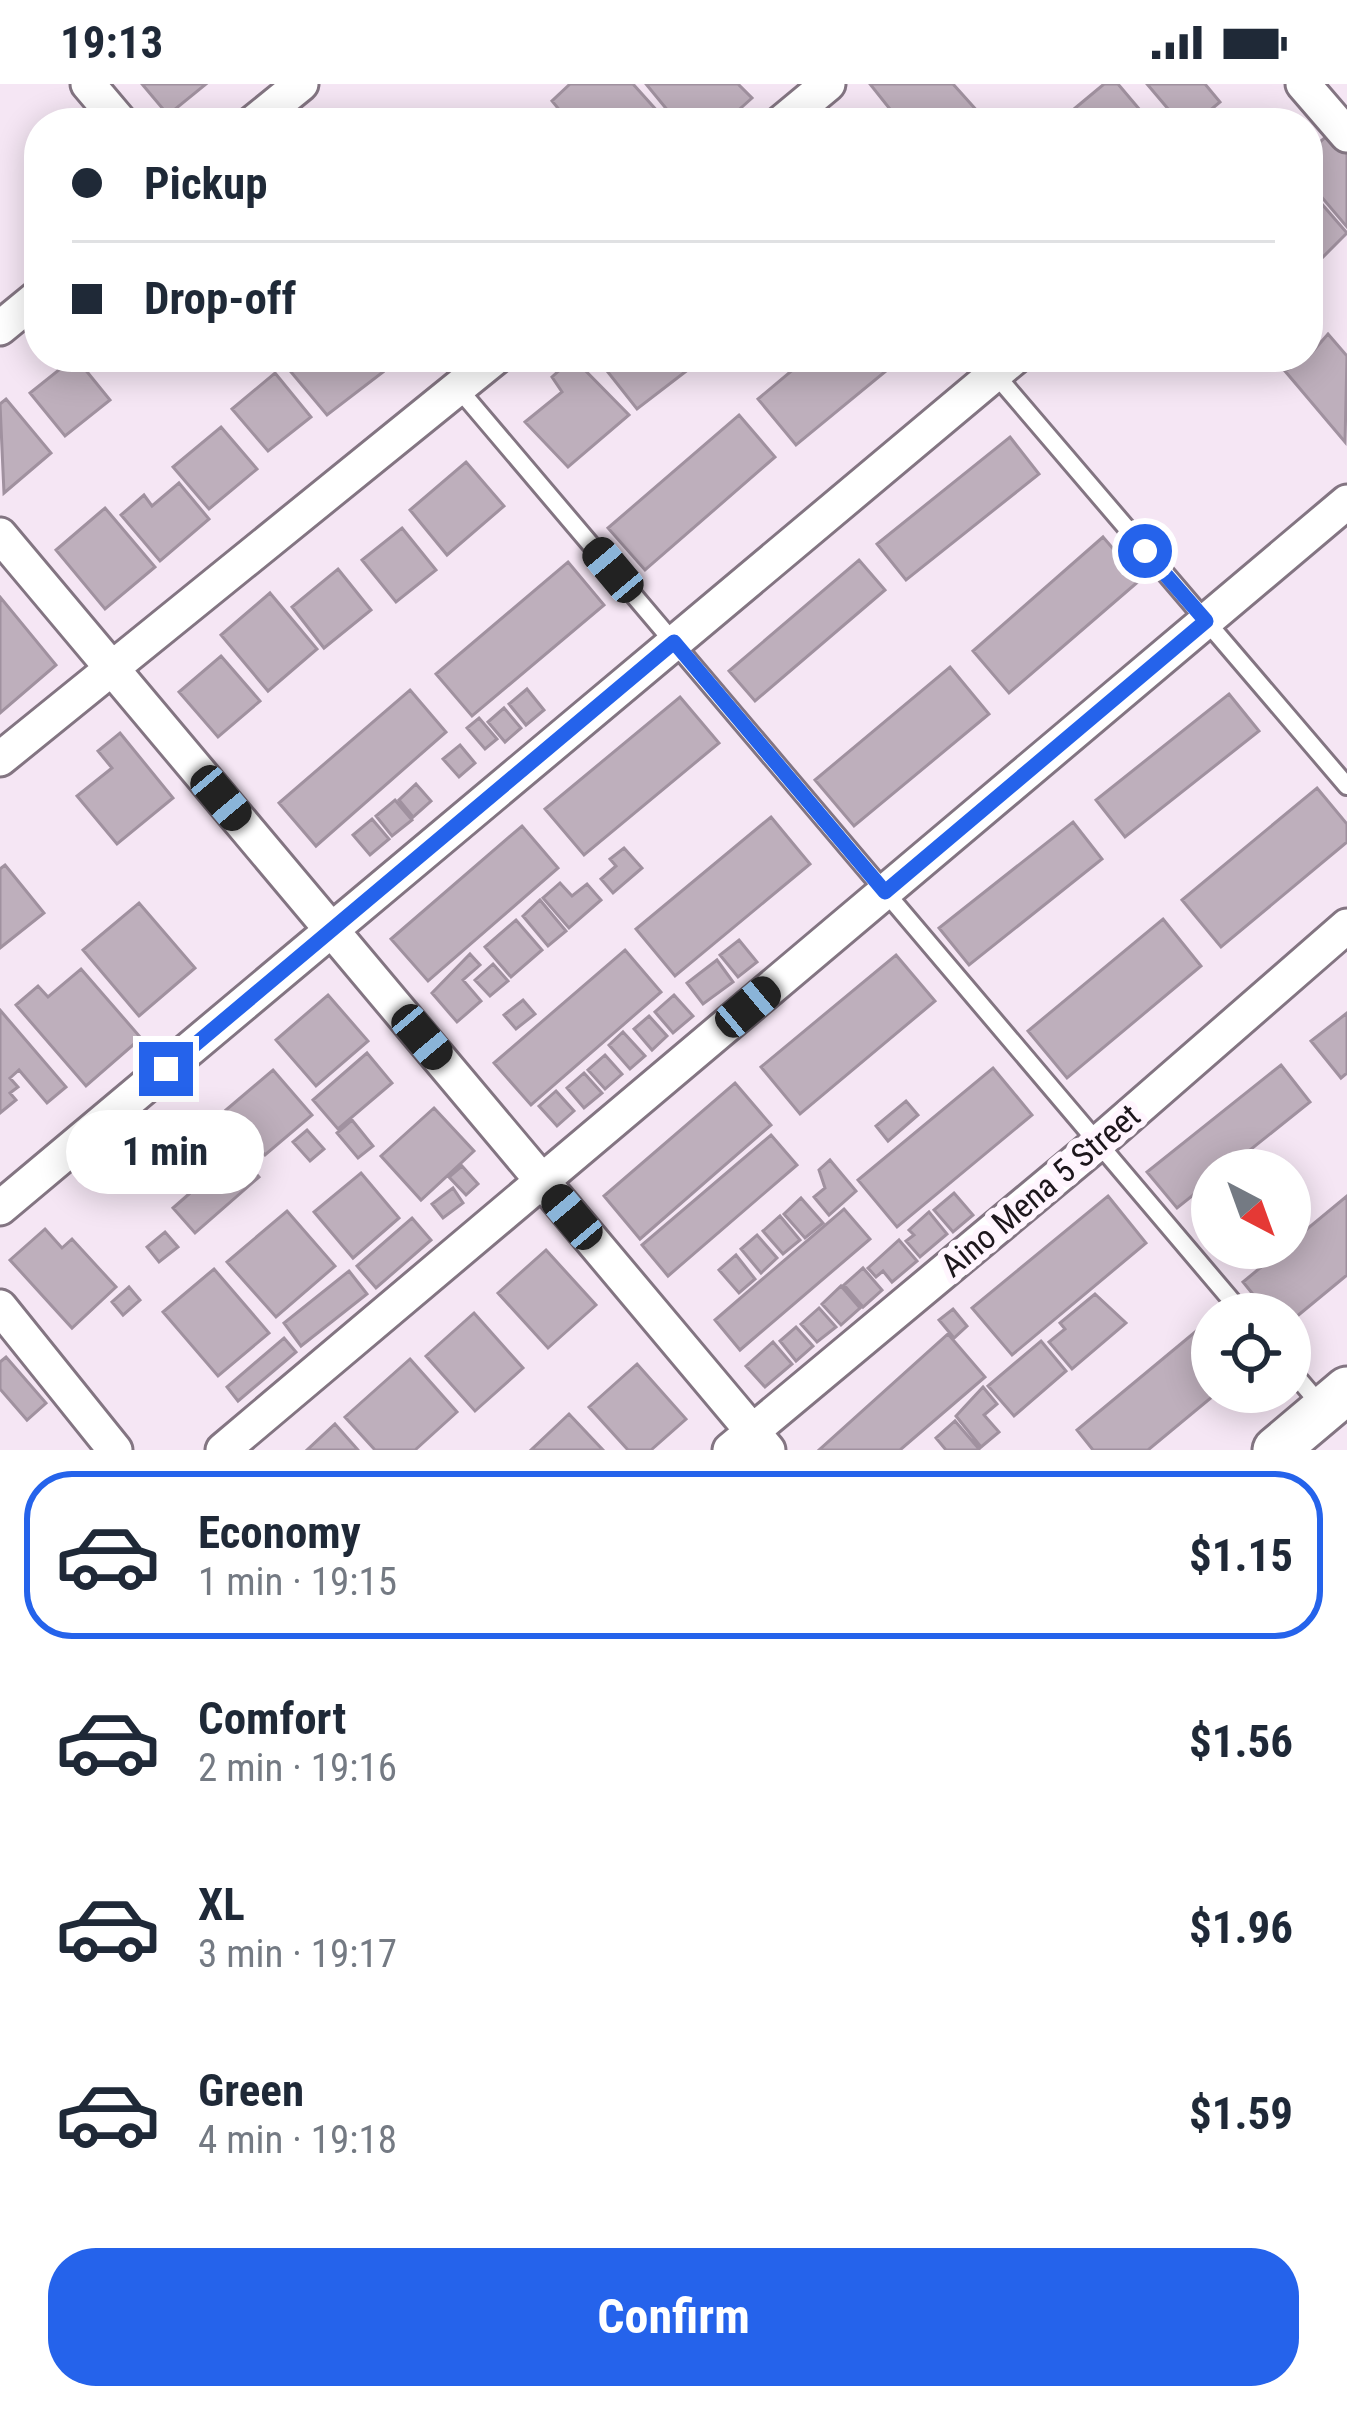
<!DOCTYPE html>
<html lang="en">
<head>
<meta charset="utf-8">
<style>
	body { margin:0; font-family:"Roboto Condensed",sans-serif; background:#f6f6f7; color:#1f2937; height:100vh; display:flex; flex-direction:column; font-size:45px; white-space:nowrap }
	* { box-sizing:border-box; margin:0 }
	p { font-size:39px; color:#747a83 }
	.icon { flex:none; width:66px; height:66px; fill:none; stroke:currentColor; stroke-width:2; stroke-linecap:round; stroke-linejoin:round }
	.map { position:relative; height:1366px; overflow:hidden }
	.drawer { display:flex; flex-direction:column; background:#fff; flex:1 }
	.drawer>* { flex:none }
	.top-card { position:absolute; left:24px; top:24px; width:1299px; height:264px; border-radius:48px; box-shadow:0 6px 30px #0003; display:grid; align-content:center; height:264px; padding:0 48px; background:#fff }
	.needle { width:78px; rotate:139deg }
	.tools { position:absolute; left:1191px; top:1065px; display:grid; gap:24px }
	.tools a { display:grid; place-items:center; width:120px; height:120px; border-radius:50%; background:#fff; box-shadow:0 6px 30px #0003; font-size:60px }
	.end { position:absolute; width:54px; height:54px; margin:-27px; border:15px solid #2563eb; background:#fff; box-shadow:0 0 0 6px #fff }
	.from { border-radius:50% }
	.bubble { position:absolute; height:84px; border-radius:42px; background:#fff; box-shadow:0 6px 30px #0003; font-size:39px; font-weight:700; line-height:84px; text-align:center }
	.car { position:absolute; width:36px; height:72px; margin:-36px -18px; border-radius:15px; box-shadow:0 0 9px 3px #0007; background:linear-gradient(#222 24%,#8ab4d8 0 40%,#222 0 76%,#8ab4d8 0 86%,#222 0) }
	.top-card b { display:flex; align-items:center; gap:42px; height:114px; font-size:45px }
	.top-card b+b { border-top:3px solid #e0e1e3 }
	.top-card i { width:30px; height:30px; background:#1f2937 }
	ul { padding:21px 0 0; list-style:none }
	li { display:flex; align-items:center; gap:36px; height:168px; margin:0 24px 18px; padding:0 24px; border:6px solid transparent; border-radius:48px }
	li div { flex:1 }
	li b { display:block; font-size:45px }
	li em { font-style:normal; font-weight:700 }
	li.selected { border-color:#2563eb }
	li>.icon { width:108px; height:108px; stroke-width:1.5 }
	.button { display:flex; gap:24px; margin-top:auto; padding:24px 48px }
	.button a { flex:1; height:138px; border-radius:48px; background:#2563eb; color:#fff; font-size:48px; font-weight:700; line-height:138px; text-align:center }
	.status { display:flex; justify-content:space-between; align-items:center; height:84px; padding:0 60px; background:#fff; direction:ltr }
	.status svg { height:33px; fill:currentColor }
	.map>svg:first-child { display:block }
</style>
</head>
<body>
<div class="status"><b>19:13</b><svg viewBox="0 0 49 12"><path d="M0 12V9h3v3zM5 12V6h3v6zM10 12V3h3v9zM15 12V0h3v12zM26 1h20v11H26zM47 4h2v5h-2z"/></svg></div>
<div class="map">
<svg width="1347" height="1366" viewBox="0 0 1347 1366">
	<rect width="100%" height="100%" fill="#f5e6f4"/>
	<!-- building -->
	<path fill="#beafbc" stroke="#a0919f" stroke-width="3" d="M 142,0 L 206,0 L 168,31 Z
		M 570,0 L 633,0 L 668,39 L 570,39 L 552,17 Z
		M 646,0 L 738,0 L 752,14 L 724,39 L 678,39 Z
		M 870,0 L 953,0 L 988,39 L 901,39 Z
		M 1104,0 L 1118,0 L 1151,39 L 1076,39 L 1068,30 Z
		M 1147,0 L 1205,0 L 1220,18 L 1195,39 L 1180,39 Z
		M 1335,45 L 1347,58 L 1347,143 L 1308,97 L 1308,68 Z
		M 1308,104 L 1347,149 L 1308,188 Z
		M 1328,250 L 1347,272 L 1345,358 L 1285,287 L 1308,273 Z
		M 75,273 L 110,316 L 65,352 L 30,309 Z
		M 285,273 L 371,273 L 383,288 L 327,331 L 281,276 Z
		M 596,273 L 693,273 L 698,278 L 637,325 Z
		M 808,273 L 903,273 L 796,361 L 758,315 Z
		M 573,274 L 629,331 L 568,383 L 525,338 L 562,308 L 552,293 Z
		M 275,289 L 311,333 L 268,367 L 232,325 Z
		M 6,315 L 51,369 L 4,409 L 0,320 Z
		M 739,331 L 775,373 L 645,486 L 608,444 Z
		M 221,343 L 257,385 L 209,425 L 173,383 Z
		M 1010,353 L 1039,390 L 906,496 L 877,460 Z
		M 466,378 L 504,422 L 447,471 L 410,426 Z
		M 179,399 L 209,435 L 160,477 L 121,431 L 144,411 L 152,422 Z
		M 105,424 L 155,483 L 105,525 L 56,466 Z
		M 402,444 L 436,486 L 396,518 L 362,476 Z
		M 1103,453 L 1140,496 L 1009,609 L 973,567 Z
		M 859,476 L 885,506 L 755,617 L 729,587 Z
		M 568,478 L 604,521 L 472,632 L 436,590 Z
		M 338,485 L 371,526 L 324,564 L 292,523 Z
		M 270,509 L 317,565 L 268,607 L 221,551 Z
		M 0,513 L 56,581 L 0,629 Z
		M 221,572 L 260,617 L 218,653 L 179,608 Z
		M 950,583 L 989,630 L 854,742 L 815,696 Z
		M 527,605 L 544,626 L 526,641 L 509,620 Z
		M 410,606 L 446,648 L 316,762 L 279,719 Z
		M 1229,610 L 1259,647 L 1125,753 L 1096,716 Z
		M 680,613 L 719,659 L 584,771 L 545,725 Z
		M 504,624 L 521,644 L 505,658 L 488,638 Z
		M 479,634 L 497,655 L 485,665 L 467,644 Z
		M 120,649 L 173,714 L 117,760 L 77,712 L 112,684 L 98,667 Z
		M 460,661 L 475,679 L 459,693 L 443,675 Z
		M 416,700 L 431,717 L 413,733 L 399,716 Z
		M 1317,704 L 1347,740 L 1347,758 L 1221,863 L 1182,816 Z
		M 395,716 L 412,736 L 392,752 L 376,732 Z
		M 771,733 L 810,780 L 675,892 L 636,845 Z
		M 372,735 L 389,755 L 370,771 L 353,751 Z
		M 1073,738 L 1102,775 L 969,881 L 939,844 Z
		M 522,742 L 558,784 L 428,897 L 391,855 Z
		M 624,764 L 642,784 L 613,809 L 601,795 L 616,782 L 610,775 Z
		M 5,781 L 44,829 L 0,864 L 0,785 Z
		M 560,799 L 572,812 L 587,800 L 601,816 L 569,844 L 543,814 Z
		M 540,816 L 566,847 L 548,862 L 523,832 Z
		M 139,819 L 195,884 L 139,932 L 83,866 Z
		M 1163,835 L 1201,882 L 1067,994 L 1028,947 Z
		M 516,836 L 542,866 L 511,893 L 485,863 Z
		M 739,856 L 757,878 L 738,893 L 720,871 Z
		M 625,866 L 661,908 L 531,1021 L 494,979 Z
		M 470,870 L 480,881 L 463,896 L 481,917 L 457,938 L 432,909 Z
		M 896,871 L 935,917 L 800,1030 L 761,983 Z
		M 717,876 L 733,898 L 703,920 L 687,899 Z
		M 493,880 L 508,897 L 490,912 L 475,896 Z
		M 81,885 L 141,954 L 86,1002 L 16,921 L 38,902 L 48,913 Z
		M 328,911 L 368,957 L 316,1002 L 276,956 Z
		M 674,911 L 693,932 L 673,949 L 655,928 Z
		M 523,916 L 535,930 L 516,945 L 504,931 Z
		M 0,926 L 66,1003 L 47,1019 L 19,986 L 10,994 L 18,1003 L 10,1009 L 16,1016 L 0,1029 Z
		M 1347,929 L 1347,989 L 1341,994 L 1311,957 Z
		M 649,932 L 667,952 L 652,966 L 634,945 Z
		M 623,948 L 645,972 L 630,985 L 609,961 Z
		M 367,969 L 392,999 L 338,1045 L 313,1016 Z
		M 605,971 L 622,990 L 605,1005 L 588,986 Z
		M 1281,981 L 1310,1018 L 1225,1086 L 1212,1086 L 1212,1096 L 1177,1124 L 1147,1088 Z
		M 993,984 L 1032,1031 L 897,1143 L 858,1096 Z
		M 273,986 L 312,1031 L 265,1071 L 226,1026 Z
		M 584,989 L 602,1009 L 584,1024 L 567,1004 Z
		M 735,999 L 771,1041 L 640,1155 L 604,1112 Z
		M 556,1007 L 574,1027 L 557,1042 L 539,1022 Z
		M 906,1017 L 918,1031 L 888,1057 L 876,1042 Z
		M 434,1024 L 474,1067 L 421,1116 L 381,1072 Z
		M 352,1036 L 373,1062 L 358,1074 L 337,1049 Z
		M 215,1043 L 259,1093 L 195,1149 L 173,1124 L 189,1110 L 177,1096 L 198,1077 L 188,1067 Z
		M 307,1046 L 324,1065 L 310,1077 L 293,1058 Z
		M 771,1051 L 797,1081 L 668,1192 L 642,1161 Z
		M 830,1076 L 856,1107 L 829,1131 L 814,1113 L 825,1104 L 819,1086 Z
		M 462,1082 L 478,1100 L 466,1111 L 449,1093 Z
		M 361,1089 L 399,1134 L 353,1174 L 314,1128 Z
		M 453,1104 L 463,1119 L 443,1134 L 432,1120 Z
		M 954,1109 L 973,1131 L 953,1148 L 934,1126 Z
		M 1108,1112 L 1146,1159 L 1012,1271 L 972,1224 Z
		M 1347,1112 L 1347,1191 L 1290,1238 L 1290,1230 L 1269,1230 L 1243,1198 Z
		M 801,1114 L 823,1139 L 805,1154 L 784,1130 Z
		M 844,1125 L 870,1155 L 740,1266 L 715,1236 Z
		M 287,1127 L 335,1182 L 276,1233 L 227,1178 Z
		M 929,1128 L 947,1150 L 920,1173 L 906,1157 L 914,1151 L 909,1146 Z
		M 780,1132 L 800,1156 L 783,1170 L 763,1147 Z
		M 412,1134 L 431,1156 L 376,1204 L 357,1182 Z
		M 45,1145 L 62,1164 L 72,1155 L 116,1203 L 72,1244 L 10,1176 Z
		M 165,1148 L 178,1163 L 159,1178 L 147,1163 Z
		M 757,1151 L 777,1174 L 761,1189 L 741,1165 Z
		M 899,1156 L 917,1177 L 892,1198 L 883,1187 L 876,1193 L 868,1184 Z
		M 546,1166 L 596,1221 L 548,1264 L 498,1209 Z
		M 736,1171 L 755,1195 L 739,1209 L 719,1186 Z
		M 863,1184 L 882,1206 L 863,1223 L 844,1201 Z
		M 214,1185 L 269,1249 L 218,1292 L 163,1228 Z
		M 349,1187 L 367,1210 L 301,1262 L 284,1239 Z
		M 841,1202 L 860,1224 L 841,1241 L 822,1220 Z
		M 129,1203 L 140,1216 L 123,1231 L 112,1218 Z
		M 1095,1210 L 1126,1239 L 1072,1285 L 1049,1258 L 1065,1245 L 1060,1239 Z
		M 819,1224 L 836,1243 L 817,1258 L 801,1240 Z
		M 953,1225 L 967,1242 L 954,1254 L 939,1236 Z
		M 474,1229 L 523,1284 L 475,1327 L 426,1272 Z
		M 1212,1234 L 1212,1308 L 1218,1308 L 1148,1366 L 1093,1366 L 1077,1346 Z
		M 796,1243 L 813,1262 L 796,1277 L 780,1257 Z
		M 948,1250 L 985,1293 L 900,1366 L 819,1366 Z
		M 284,1254 L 296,1268 L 238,1317 L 227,1303 Z
		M 1041,1257 L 1066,1287 L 1014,1332 L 988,1302 Z
		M 773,1258 L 792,1280 L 765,1303 L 746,1282 Z
		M 6,1273 L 46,1319 L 27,1336 L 0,1305 L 0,1278 Z
		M 410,1275 L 457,1328 L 415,1366 L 375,1366 L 345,1333 Z
		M 637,1280 L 686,1335 L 651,1366 L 628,1366 L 589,1323 Z
		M 983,1303 L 997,1320 L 984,1331 L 999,1348 L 981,1363 L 956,1332 Z
		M 569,1330 L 603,1366 L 531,1366 Z
		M 955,1337 L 979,1365 L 978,1366 L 946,1366 L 936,1354 Z
		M 335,1340 L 358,1366 L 307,1366 Z"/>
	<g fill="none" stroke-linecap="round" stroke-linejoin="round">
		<defs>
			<path id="lane" d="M 995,290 L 1347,702
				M 458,304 L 1243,1230
				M 1290,1285 L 1324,1325"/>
			<path id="street" d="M 88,0 L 121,39
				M 1303,0 L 1347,51
				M 253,39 L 301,0
				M 781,39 L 828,0
				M 0,244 L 39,212
				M 0,451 L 768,1366
				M 0,675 L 496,273
				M 0,1124 L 1015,273
				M 0,1223 L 115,1366
				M 223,1366 L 1347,418
				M 730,1366 L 1098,1059 L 1347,842"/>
			<path id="secondary" d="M 1276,1366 L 1347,1306"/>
		</defs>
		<!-- lane casing -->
		<use href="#lane" stroke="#837582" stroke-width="22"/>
		<!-- street casing -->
		<use href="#street" stroke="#837582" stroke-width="39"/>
		<!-- secondary casing -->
		<use href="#secondary" stroke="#837582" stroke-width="51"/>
		<!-- lane -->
		<use href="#lane" stroke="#fff" stroke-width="16"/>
		<!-- street -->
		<use href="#street" stroke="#fff" stroke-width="33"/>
		<!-- secondary -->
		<use href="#secondary" stroke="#fff" stroke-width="45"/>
	</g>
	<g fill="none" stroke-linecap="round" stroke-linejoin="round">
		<!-- route -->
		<path stroke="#2563eb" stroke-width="15" d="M 166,985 L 674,558 L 885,808 L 1206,537 L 1145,467"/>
	</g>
	<g text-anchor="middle" stroke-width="12" stroke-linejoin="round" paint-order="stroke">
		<!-- street labels -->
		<g font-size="33" fill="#1d171c" stroke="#fff5fe">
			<text transform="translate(1040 1106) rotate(-40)" y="12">Aino Mena 5 Street</text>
		</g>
	</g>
</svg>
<div class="tools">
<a><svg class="needle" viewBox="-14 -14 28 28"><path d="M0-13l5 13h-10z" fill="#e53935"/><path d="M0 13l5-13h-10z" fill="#747a83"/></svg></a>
<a><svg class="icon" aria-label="locate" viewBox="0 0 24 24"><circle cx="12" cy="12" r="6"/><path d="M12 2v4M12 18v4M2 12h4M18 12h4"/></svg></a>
</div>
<i class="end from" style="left:1145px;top:467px"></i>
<i class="end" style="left:166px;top:985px"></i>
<div class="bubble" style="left:66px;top:1026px;width:198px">1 min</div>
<i class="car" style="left:613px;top:486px;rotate:320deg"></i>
<i class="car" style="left:221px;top:714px;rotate:140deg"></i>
<i class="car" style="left:748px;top:923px;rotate:50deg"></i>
<i class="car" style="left:422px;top:953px;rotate:140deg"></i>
<i class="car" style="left:572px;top:1133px;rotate:320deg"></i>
<div class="top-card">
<b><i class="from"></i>Pickup</b>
<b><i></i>Drop-off</b>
</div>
</div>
<section class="drawer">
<ul>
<li class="selected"><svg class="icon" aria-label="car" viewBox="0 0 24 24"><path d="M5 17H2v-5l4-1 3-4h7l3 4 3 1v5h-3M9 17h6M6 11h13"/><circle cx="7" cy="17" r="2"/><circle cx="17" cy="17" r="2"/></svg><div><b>Economy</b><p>1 min · 19:15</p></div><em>$1.15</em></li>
<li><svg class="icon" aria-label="car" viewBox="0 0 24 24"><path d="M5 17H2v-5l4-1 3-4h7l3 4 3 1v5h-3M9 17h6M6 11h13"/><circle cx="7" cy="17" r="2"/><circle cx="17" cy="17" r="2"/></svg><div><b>Comfort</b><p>2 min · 19:16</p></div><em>$1.56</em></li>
<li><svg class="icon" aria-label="car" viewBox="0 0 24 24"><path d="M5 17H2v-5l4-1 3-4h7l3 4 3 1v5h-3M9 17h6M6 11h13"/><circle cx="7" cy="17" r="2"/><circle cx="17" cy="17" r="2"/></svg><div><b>XL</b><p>3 min · 19:17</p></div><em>$1.96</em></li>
<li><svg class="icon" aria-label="car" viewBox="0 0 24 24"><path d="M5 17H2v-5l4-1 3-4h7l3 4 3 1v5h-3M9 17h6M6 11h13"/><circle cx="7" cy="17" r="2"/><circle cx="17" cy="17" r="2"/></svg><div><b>Green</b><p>4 min · 19:18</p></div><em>$1.59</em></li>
</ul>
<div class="button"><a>Confirm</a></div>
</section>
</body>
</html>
